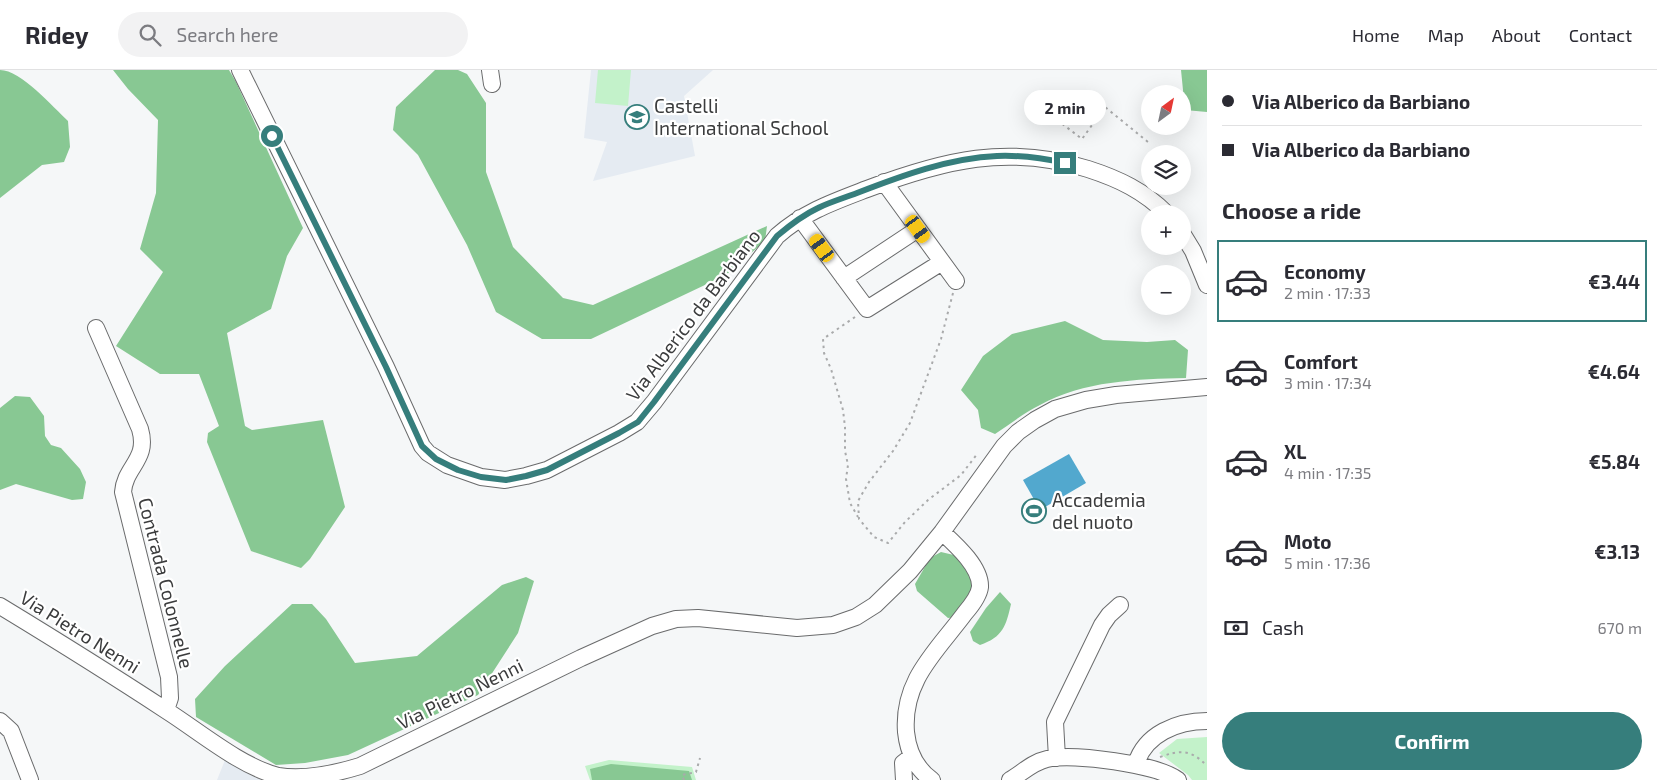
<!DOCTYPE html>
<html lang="en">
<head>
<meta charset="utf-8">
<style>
	body { margin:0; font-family:"Exo 2",sans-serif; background:#f2f2f3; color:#2b2b33; height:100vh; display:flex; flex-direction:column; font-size:19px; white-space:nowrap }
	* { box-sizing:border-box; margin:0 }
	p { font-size:16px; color:#7c7c81 }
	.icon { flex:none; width:28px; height:28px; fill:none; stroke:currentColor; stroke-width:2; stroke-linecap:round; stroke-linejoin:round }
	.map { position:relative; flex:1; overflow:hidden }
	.details { display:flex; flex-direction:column; background:#fff; width:450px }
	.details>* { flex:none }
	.hud { display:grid; align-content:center; height:110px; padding:0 15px; background:#fff }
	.needle { width:32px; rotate:33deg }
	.tools { position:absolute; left:1141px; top:15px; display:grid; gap:10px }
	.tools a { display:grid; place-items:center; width:50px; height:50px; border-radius:50%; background:#fff; box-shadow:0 5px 20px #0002; font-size:25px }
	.end { position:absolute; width:22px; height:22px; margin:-11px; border:6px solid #367e7c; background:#fff; box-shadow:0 0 0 2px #fff }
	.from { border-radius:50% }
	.bubble { position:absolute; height:35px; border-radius:18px; background:#fff; box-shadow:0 5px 20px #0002; font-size:16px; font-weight:700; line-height:35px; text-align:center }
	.car { position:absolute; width:15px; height:30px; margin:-15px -8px; border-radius:6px; box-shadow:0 0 4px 1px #0007; background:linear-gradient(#f5c518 24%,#345 0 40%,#f5c518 0 76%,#345 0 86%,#f5c518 0) }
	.hud b { display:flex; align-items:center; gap:18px; height:48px; font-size:19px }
	.hud b+b { border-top:1px solid #e1e1e2 }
	.hud i { width:12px; height:12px; background:#2b2b33 }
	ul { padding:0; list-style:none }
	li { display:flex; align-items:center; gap:15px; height:82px; margin:0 10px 8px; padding:0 5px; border:2px solid transparent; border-radius:0px }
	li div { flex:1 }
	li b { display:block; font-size:19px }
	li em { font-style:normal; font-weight:700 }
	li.active { border-color:#367e7c }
	li>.icon { width:45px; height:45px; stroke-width:1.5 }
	h2 { padding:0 15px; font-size:22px; line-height:60px }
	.pay { display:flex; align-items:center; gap:12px; height:55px; padding:0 15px; font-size:19px }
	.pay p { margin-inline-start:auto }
	.button { display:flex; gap:10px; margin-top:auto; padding:10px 15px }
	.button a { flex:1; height:58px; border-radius:30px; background:#367e7c; color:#fff; font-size:20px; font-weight:700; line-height:58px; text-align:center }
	header { display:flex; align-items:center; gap:30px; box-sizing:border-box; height:70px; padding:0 25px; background:#fff; border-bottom:1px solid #e1e1e2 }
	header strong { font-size:24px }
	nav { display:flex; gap:28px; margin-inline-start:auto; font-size:18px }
	.search { width:350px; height:45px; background:#f2f2f3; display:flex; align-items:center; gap:12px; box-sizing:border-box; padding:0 18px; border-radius:28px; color:#7c7c81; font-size:19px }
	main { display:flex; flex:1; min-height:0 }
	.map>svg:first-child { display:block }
</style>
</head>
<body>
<header>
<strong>Ridey</strong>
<div class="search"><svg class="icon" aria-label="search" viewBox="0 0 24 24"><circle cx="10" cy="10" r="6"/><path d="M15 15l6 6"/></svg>Search here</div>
<nav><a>Home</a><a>Map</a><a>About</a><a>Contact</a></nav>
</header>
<main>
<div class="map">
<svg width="1207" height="710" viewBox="0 0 1207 710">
	<rect width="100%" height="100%" fill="#f5f7f8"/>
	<!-- built -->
	<path fill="#e5ebf2" d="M 591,0 L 713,0 L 684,26 L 695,86 L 593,111 L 607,72 L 584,68 Z
		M 225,690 L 254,707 L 262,710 L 217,710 Z"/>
	<!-- green -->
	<path fill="#c3f2ca" d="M 598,0 L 631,0 L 628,36 L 595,33 Z
		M 1207,667 L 1207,710 L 1192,710 L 1188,705 L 1159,683 L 1177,669 Z
		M 609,690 L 692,697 L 696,710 L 590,710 L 585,696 Z"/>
	<!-- forest -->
	<path fill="#88c893" d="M 0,0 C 21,0 53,37 68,51 L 70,77 L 64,92 L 42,95 L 0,128 Z
		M 113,0 L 229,0 L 236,12 L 303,158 L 287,186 L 271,239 L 227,263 L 245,356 L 252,360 L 323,350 L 345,437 L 310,489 L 301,498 L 251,481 L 207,372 L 208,363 L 219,356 L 199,304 L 160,304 L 116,276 L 163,202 L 140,179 L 156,123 L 158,50 L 128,19 Z
		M 435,0 L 458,0 L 467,4 L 486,33 L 486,102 L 513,177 L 563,228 L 593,235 L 767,156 L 765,171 L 726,205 L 591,269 L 542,269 L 496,242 L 467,175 L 418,85 L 393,60 L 396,37 Z
		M 1181,0 L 1207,0 L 1207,42 L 1185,40 Z
		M 1065,251 L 1103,270 L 1147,272 L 1175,270 L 1188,280 L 1186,308 C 1137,309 1083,311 1040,335 C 1024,343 1010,354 995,364 L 981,358 L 978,340 L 961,320 L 983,286 L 1012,264 Z
		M 15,326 L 30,327 L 44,346 L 45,366 L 51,375 L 61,378 L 80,399 L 86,412 L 83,429 L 72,430 L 16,414 L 0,420 L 0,338 Z
		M 941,482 L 958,486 L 974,511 L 974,520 L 957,547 L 948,548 L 917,521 L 915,514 L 930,488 Z
		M 526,507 L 534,511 L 518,563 L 478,625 L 348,685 L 305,693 L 276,695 L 196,647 L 195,629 L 225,596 L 292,534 L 312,534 L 326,549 L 355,593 L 417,586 L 502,515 Z
		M 1000,522 L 1011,534 C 1006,556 1003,567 980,575 L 973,571 L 970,562 L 986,538 Z
		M 611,694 L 689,701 L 692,710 L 592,710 L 590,699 Z"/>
	<!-- water -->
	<path fill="#52a8ce" d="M 1069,384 L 1086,413 L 1040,440 L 1023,410 Z"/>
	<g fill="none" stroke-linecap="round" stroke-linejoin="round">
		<defs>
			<path id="minor" d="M 240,0 L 386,297 L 422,376 L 428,383 L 447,395 L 481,407 L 505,410 L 526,406 L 547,400 L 619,363 L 637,352 L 654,332 L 777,166 C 804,142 833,132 867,119 C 944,90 1008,74 1088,99 C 1119,109 1144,121 1167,144
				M 490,0 L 492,14
				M 884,112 L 956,211
				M 800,148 L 867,239 L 942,192
				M 1182,163 L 1193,181 L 1207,215
				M 844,208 L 918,159
				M 96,258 L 140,359 C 149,390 125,396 123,422 L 169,607 L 170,628 L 166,640
				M 0,536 C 56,570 112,605 167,641 C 200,662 240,696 278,706 C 304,710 334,704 360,696 L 581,588 L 652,556 L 676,549 L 698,548 L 797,558 L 833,555 L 856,547 L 875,535 L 910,501 L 942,462 L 1004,376 L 1018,362 L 1035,350 L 1055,339 L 1086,330 L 1116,325 L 1207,317
				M 0,651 L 11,661 L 30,710
				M 1057,688 L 1055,652 L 1102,555 L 1109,545 L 1120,535
				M 1136,694 C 1145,664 1177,651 1207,651
				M 904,710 L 903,693 L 912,686
				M 932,710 C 915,698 908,681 906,662 C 902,610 937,581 965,543 C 971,536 979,526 980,517 C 981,497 955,474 942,462
				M 1010,710 C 1022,703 1033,692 1047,689 C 1073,683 1157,694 1178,710"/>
		</defs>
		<!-- minor casing -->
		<use href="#minor" stroke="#6a6b6c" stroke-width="18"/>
		<!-- path -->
		<path stroke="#a9aaab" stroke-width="2" stroke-dasharray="2.5 4" stroke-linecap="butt" d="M 1052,46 L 1082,69 L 1105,37 L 1148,72
			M 953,223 L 941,269 L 910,353 L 893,381 L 869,412 L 858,431 L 859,449 L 874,467 L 888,473 L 905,452 L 928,430 L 961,405 L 978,383
			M 855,247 L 823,269 L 824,283 L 831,299 L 843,340 L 845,357 L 845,381 L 848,395 L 846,409 L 850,433 L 858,447
			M 1160,687 C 1180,680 1191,679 1207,696
			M 684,710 L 682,705 L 696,702 L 700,688"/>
		<!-- minor -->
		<use href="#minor" stroke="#fff" stroke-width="16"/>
	</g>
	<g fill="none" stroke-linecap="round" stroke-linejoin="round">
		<!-- route -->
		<path stroke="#367e7c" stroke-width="6" d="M 272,66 L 386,297 L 422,376 L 436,389 L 458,400 L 481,407 L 506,410 L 526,406 L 547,400 L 619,363 L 638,352 L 654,332 L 777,166 C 790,155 803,145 818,138 C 830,132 844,128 857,123 C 901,106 949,88 997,86 C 1020,85 1042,88 1065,93"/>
	</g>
	<!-- icons -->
	<defs>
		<symbol id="school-ring" viewBox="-11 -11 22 22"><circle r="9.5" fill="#fff" stroke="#367e7c" stroke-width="1.5"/><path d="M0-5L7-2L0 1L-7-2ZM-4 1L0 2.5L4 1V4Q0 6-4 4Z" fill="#367e7c"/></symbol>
		<symbol id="stadium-ring" viewBox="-11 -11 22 22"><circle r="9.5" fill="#fff" stroke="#367e7c" stroke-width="1.5"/><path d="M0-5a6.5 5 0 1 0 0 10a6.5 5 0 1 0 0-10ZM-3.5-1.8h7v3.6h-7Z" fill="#367e7c"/></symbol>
	</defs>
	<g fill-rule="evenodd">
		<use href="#school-ring" x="623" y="33" width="28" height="28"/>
		<use href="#stadium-ring" x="1020" y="427" width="28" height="28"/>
	</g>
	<g text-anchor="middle" stroke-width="4.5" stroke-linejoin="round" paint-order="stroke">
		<!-- poi labels -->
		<g font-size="19" fill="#3b3c3d" stroke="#fff" text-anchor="start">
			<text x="654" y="43">Castelli<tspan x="654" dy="22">International School</tspan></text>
			<text x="1052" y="437">Accademia<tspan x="1052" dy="22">del nuoto</tspan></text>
		</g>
		<!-- street labels -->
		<g font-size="19" fill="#3b3c3d" stroke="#fff">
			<text transform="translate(693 245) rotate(-53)" y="7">Via Alberico da Barbiano</text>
			<text transform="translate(166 513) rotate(76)" y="7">Contrada Colonnelle</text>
			<text transform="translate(80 562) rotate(32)" y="7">Via Pietro Nenni</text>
			<text transform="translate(460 624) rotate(-26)" y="7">Via Pietro Nenni</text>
		</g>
	</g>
</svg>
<div class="tools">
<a><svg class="needle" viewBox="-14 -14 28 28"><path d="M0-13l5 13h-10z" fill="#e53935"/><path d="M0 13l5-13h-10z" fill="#7c7c81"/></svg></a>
<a><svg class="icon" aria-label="layers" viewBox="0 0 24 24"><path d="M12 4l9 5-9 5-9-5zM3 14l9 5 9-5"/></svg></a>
<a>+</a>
<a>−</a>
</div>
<i class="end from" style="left:272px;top:66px"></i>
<i class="end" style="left:1065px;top:93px"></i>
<div class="bubble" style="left:1024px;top:20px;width:82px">2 min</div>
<i class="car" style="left:918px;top:159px;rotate:144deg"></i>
<i class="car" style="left:822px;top:178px;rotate:324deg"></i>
</div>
<section class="details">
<div class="hud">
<b><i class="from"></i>Via Alberico da Barbiano</b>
<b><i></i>Via Alberico da Barbiano</b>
</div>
<h2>Choose a ride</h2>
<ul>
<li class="active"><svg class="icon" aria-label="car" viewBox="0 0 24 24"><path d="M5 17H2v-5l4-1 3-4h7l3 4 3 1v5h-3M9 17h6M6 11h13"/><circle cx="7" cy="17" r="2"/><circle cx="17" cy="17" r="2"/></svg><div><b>Economy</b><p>2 min · 17:33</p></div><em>€3.44</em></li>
<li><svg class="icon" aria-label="car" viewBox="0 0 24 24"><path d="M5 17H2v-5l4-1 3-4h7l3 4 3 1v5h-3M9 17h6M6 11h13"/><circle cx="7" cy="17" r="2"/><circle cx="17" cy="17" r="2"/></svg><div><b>Comfort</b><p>3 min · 17:34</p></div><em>€4.64</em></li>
<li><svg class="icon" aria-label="car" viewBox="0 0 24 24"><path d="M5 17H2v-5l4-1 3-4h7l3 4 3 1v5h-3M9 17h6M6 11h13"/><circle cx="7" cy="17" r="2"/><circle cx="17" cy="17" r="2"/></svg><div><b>XL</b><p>4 min · 17:35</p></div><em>€5.84</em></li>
<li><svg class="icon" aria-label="car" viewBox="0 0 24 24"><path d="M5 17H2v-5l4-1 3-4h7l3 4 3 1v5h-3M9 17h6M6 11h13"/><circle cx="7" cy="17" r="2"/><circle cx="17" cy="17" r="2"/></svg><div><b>Moto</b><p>5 min · 17:36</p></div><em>€3.13</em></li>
</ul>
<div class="pay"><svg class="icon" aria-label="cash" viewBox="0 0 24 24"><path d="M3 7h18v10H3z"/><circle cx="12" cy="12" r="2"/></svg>Cash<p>670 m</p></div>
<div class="button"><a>Confirm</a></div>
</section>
</main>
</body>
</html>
